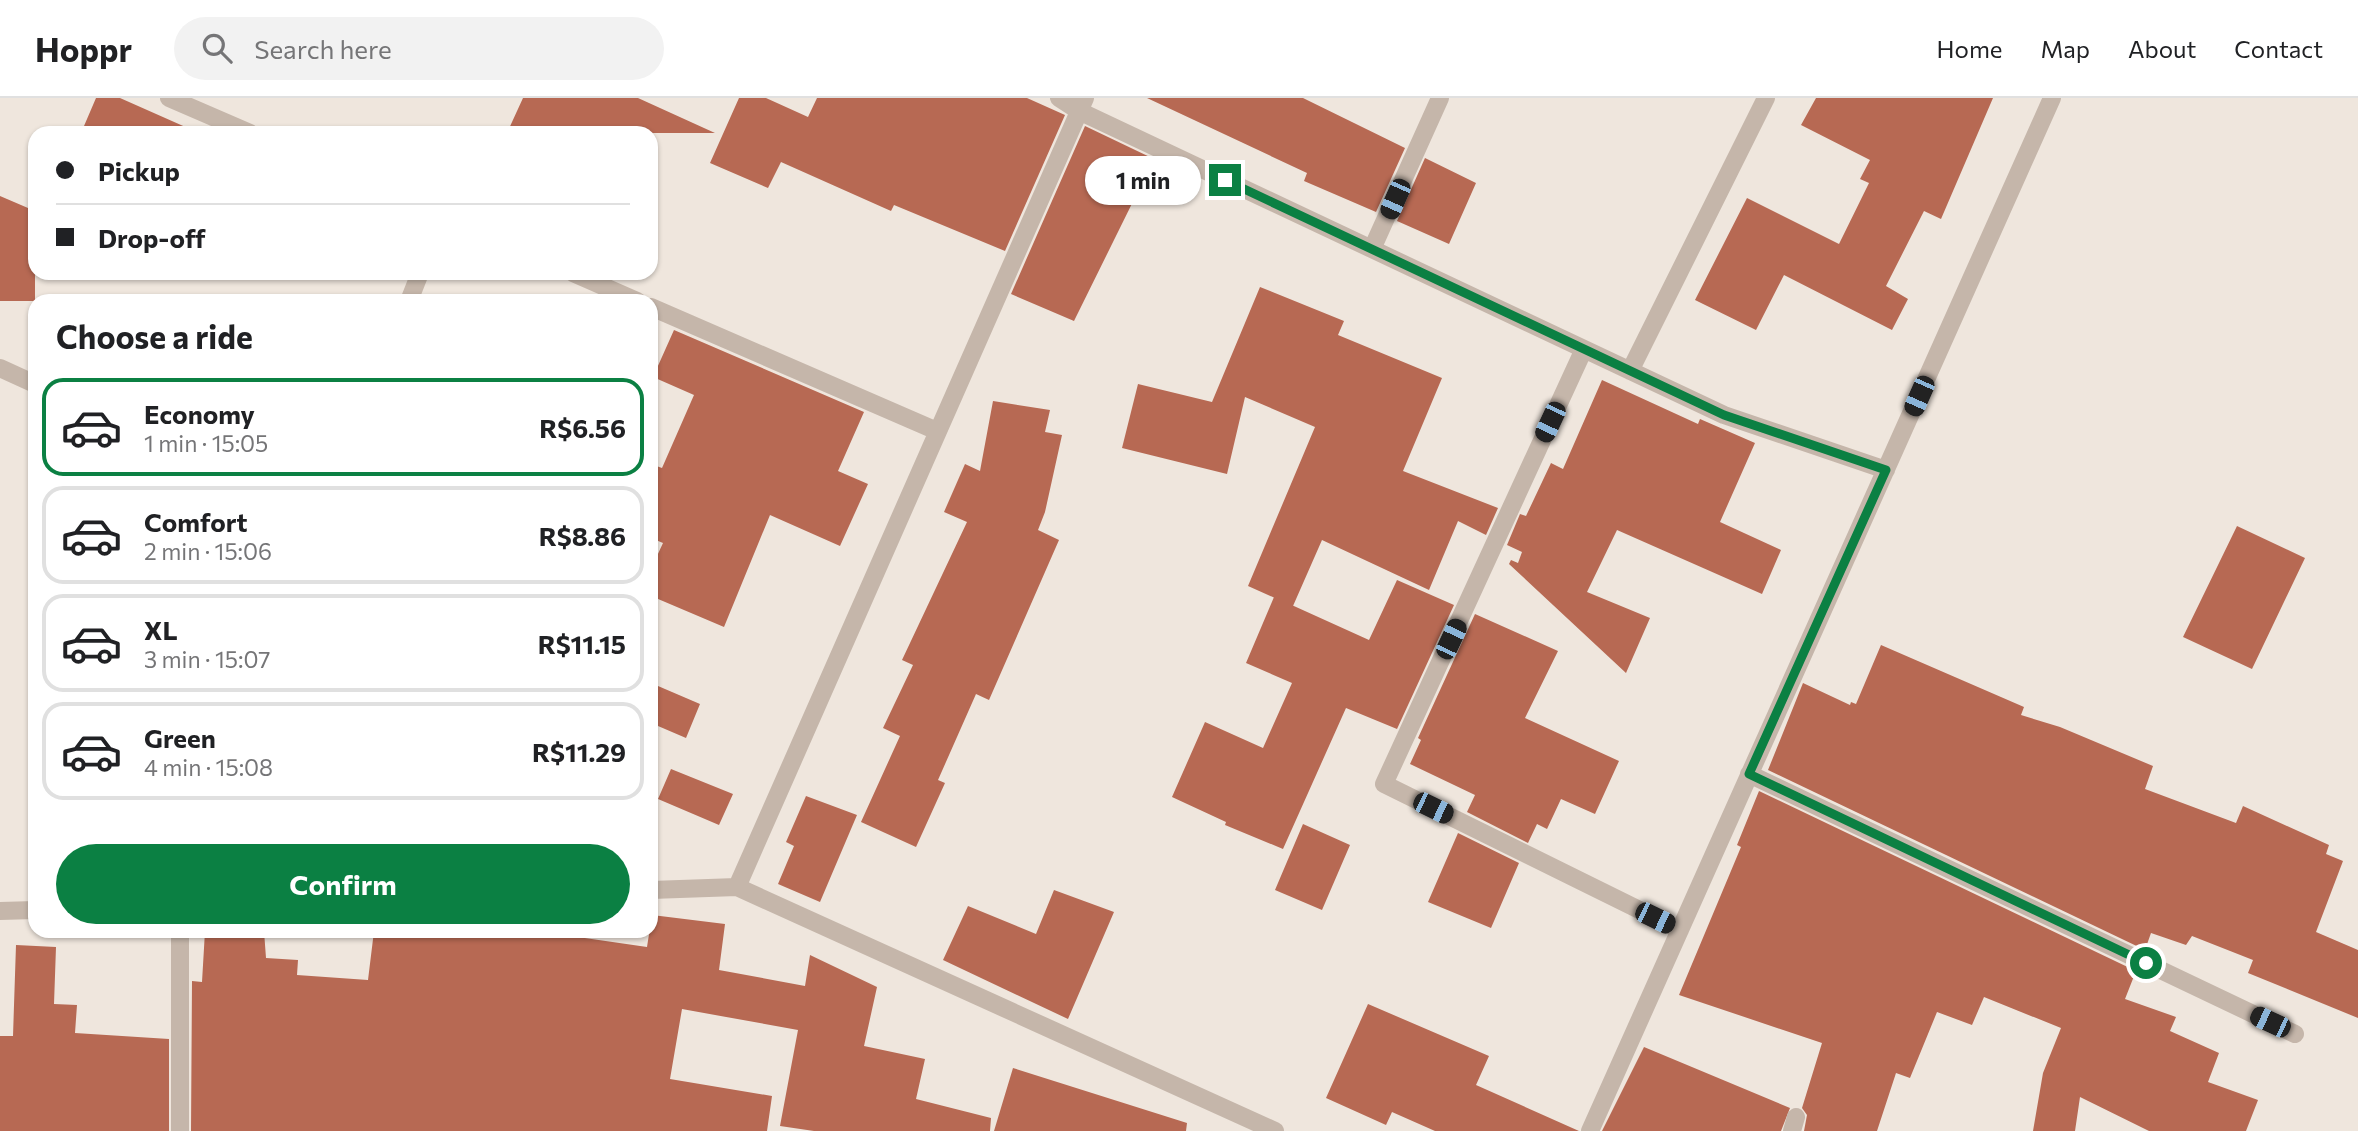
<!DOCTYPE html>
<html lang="en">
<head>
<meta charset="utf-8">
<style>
	body { margin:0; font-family:Commissioner,sans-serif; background:#f2f2f2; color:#202124; height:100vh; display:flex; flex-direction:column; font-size:26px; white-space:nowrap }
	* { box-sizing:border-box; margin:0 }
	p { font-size:23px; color:#757577 }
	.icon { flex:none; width:38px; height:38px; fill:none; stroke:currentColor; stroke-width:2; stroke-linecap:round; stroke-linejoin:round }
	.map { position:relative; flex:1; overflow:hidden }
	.details { position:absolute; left:28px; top:196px; width:630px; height:644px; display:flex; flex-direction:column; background:#fff; border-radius:21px; box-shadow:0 2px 5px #0004 }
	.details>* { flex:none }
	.hud { position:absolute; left:28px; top:28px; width:630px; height:154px; border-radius:21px; box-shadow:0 2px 5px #0004; display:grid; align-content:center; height:154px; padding:0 28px; background:#fff }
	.end { position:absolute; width:32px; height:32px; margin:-16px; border:9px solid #0b8043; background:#fff; box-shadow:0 0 0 4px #fff }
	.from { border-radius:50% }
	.bubble { position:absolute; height:49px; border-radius:24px; background:#fff; box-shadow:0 2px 5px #0004; font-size:23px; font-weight:700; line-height:49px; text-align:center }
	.car { position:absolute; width:21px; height:42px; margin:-21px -10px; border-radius:9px; box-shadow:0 0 5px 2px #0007; background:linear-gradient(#222 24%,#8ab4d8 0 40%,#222 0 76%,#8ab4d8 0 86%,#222 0) }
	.hud b { display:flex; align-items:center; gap:24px; height:66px; font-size:26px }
	.hud b+b { border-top:2px solid #e0e0e0 }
	.hud i { width:18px; height:18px; background:#202124 }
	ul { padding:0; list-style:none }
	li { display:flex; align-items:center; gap:21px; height:98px; margin:0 14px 10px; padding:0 14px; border:4px solid #e0e0e0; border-radius:21px }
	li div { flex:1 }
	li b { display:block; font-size:26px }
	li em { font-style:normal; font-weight:700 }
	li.current { border-color:#0b8043 }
	li>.icon { width:63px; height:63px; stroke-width:1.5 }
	h2 { padding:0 28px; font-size:32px; line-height:84px }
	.primary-button { display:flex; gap:14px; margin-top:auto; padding:14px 28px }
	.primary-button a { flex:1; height:80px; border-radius:42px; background:#0b8043; color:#fff; font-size:28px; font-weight:700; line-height:80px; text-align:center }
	header { display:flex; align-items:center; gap:42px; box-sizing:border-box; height:98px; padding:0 35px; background:#fff; border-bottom:2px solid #e0e0e0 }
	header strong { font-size:33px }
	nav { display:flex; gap:38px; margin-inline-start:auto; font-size:24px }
	.search { width:490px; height:63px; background:#f2f2f2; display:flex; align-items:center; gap:18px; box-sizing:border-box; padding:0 24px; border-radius:38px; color:#757577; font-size:26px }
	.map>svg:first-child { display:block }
</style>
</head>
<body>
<header>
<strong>Hoppr</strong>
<div class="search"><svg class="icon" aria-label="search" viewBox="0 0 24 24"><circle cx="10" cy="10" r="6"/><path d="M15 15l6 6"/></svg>Search here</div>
<nav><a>Home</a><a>Map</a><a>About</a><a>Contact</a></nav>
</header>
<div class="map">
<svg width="2358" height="1033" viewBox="0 0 2358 1033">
	<rect width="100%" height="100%" fill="#efe6dd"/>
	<!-- building -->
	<path fill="#b76953" d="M 96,0 L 120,0 L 199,35 L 81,35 Z
		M 523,0 L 638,0 L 715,35 L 507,35 Z
		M 739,0 L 766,0 L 808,19 L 817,0 L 1027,0 L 1065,17 L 1005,153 L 894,107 L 891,113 L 781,64 L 768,90 L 710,65 Z
		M 1147,0 L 1303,0 L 1405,50 L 1376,114 L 1304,83 L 1307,75 Z
		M 1816,0 L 1993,0 L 1941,121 L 1924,113 L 1886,188 L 1908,201 L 1892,232 L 1784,177 L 1756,232 L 1695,202 L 1747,100 L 1839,146 L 1869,85 L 1860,81 L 1870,62 L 1801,27 Z
		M 1085,28 L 1154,61 L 1074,223 L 1011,196 Z
		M 1425,60 L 1476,85 L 1449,146 L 1397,123 Z
		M 0,98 L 35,113 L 35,203 L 0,203 Z
		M 1260,189 L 1344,223 L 1338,237 L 1442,280 L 1403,373 L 1498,410 L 1486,437 L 1458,423 L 1429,492 L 1322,442 L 1293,508 L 1248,488 L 1315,329 L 1245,299 L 1227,376 L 1122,350 L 1138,286 L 1212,304 Z
		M 674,232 L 864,314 L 838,373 L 868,386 L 840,448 L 770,417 L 724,529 L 651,498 L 651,471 L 663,445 L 651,440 L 651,366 L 662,370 L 694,297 L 653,279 Z
		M 1602,282 L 1698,326 L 1700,321 L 1755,345 L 1720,424 L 1781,452 L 1762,496 L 1617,432 L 1587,494 L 1650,520 L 1626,575 L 1509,466 L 1511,462 L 1518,465 L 1522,454 L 1507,447 L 1520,416 L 1526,418 L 1551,365 L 1563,371 Z
		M 993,303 L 1050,312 L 1045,334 L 1062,337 L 1045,414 L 1038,432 L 1059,442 L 989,602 L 976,596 L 938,682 L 945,685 L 916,749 L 861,724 L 900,638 L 883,630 L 913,567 L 902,562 L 967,424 L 944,414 L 965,366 L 980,373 Z
		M 2237,428 L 2305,460 L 2252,571 L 2183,539 Z
		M 1397,482 L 1454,507 L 1397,631 L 1346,610 L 1283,751 L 1225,727 L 1226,724 L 1172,699 L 1205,624 L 1263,650 L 1292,585 L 1246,565 L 1274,499 L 1369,542 Z
		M 1475,516 L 1558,553 L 1525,620 L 1619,663 L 1595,716 L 1561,701 L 1547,731 L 1537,726 L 1528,745 L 1467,714 L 1475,697 L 1410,666 L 1421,642 L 1418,640 Z
		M 1881,547 L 2024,609 L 2021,617 L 2060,629 L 2153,668 L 2145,691 L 2236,725 L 2243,708 L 2329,747 L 2326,756 L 2343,763 L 2316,834 L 2358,852 L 2358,920 L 2248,875 L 2253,862 L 2192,838 L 2186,847 L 2151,835 L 2145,852 L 1768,672 L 1803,585 L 1850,607 L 1851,604 L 1856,606 Z
		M 651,585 L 700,606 L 686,640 L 651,625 Z
		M 671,671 L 733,696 L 719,727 L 658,701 Z
		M 1759,693 L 2136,873 L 2125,901 L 2176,919 L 2170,933 L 2219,955 L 2208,984 L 2258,1002 L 2246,1033 L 2149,1033 L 2080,999 L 2075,1033 L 2033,1033 L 2043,975 L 2061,930 L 1984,899 L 1972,927 L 1937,914 L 1910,980 L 1896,975 L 1877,1033 L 1804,1033 L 1807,1017 L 1802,1010 L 1822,945 L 1679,897 L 1741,749 L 1737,747 Z
		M 806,698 L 857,717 L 820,804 L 778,786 L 794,748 L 786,744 Z
		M 1303,726 L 1350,747 L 1322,812 L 1275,792 Z
		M 1458,735 L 1519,765 L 1491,830 L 1428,804 Z
		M 1054,792 L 1114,814 L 1068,921 L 943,862 L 968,808 L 1036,836 Z
		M 652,817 L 725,826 L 719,872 L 805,888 L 810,857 L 877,889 L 864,948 L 925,961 L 916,1001 L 991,1020 L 990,1033 L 814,1033 L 780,1028 L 798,932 L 682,911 L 670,981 L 772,998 L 767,1033 L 191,1033 L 192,883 L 202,884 L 205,833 L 264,833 L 266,860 L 298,862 L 297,877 L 368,882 L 374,833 L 446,839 L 446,833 L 572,833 L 571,838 L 647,849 Z
		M 16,847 L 56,849 L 54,906 L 77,907 L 75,935 L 169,941 L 169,1033 L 0,1033 L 0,938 L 13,938 Z
		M 1368,906 L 1489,958 L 1476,987 L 1579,1033 L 1435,1033 L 1392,1014 L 1386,1027 L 1326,1000 Z
		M 1644,949 L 1790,1010 L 1781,1033 L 1602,1033 Z
		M 1013,970 L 1187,1025 L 1186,1033 L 994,1033 Z"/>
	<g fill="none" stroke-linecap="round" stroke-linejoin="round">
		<!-- minor -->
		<path stroke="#c5b6aa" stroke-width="18" d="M 169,0 L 250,35
			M 1059,0 L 1079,13 L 1724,317 L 1886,372
			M 1372,151 L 1440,0
			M 573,175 L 637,203
			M 409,203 L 420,175
			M 651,209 L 937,333
			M 1584,251 L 1384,686 L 1680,832
			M 0,270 L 35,286
			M 1630,273 L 1766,0
			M 1749,676 L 2295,936
			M 737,789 L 1085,0
			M 651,792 L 737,789 L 1275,1033
			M 0,813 L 35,812
			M 180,1033 L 180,833
			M 1590,1033 L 2052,0
			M 1792,1033 L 1796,1019"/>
	</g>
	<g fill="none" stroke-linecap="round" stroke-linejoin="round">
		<!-- route -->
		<path stroke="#0b8043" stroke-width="9" d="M 1225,82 L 1724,317 L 1886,372 L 1749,676 L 2146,865"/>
	</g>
</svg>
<i class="end from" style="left:2146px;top:865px"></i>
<i class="end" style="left:1225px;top:82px"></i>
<div class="bubble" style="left:1085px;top:58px;width:116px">1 min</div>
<i class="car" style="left:1395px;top:101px;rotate:204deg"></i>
<i class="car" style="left:1919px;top:298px;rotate:204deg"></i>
<i class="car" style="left:1550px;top:324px;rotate:205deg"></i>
<i class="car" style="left:1451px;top:541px;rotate:25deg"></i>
<i class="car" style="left:1433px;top:710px;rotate:116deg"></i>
<i class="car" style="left:1655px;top:820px;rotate:116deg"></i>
<i class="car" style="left:2270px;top:924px;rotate:295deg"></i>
<div class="hud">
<b><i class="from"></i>Pickup</b>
<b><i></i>Drop-off</b>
</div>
<section class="details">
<h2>Choose a ride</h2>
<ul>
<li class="current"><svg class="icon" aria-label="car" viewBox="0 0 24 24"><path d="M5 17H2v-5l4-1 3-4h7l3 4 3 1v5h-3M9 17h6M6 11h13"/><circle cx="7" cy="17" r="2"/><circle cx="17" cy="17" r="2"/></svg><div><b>Economy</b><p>1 min · 15:05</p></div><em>R$6.56</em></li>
<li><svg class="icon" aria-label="car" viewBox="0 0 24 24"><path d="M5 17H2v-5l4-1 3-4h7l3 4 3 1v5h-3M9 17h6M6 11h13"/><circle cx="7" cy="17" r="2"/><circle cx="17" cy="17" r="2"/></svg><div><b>Comfort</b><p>2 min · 15:06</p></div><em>R$8.86</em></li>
<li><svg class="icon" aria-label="car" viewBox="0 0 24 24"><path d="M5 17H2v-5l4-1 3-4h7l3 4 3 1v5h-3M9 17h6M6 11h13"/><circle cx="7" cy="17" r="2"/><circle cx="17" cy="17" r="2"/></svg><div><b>XL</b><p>3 min · 15:07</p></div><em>R$11.15</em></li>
<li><svg class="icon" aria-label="car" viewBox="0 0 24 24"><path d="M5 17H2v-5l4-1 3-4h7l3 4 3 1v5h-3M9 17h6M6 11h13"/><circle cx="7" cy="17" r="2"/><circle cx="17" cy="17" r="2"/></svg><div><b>Green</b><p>4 min · 15:08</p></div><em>R$11.29</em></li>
</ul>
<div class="primary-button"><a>Confirm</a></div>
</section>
</div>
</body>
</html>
